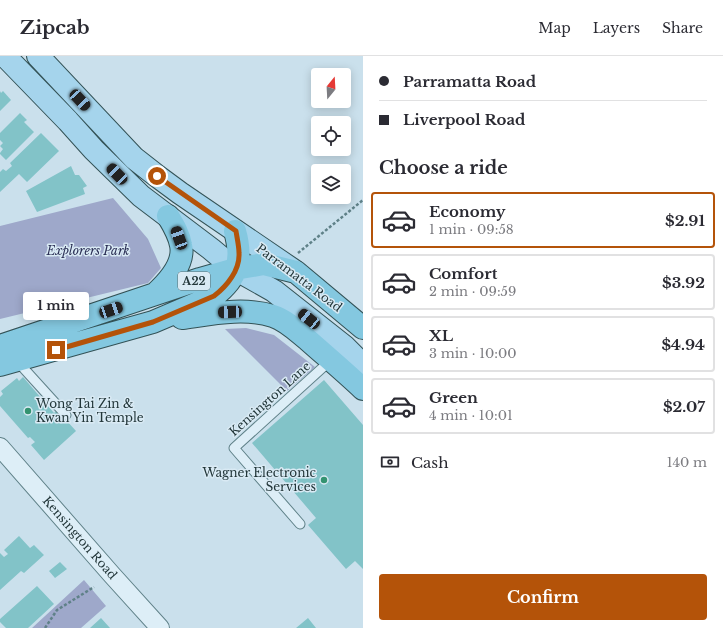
<!DOCTYPE html>
<html lang="en">
<head>
<meta charset="utf-8">
<style>
	body { margin:0; font-family:"Libre Baskerville",serif; background:#f2f2f3; color:#2b2b33; height:100vh; display:flex; flex-direction:column; font-size:15px; white-space:nowrap }
	* { box-sizing:border-box; margin:0 }
	p { font-size:13px; color:#7c7c81 }
	.icon { flex:none; width:22px; height:22px; fill:none; stroke:currentColor; stroke-width:2; stroke-linecap:round; stroke-linejoin:round }
	.map { position:relative; flex:1; overflow:hidden }
	.side { display:flex; flex-direction:column; background:#fff; width:360px }
	.side>* { flex:none }
	.hud { display:grid; align-content:center; height:88px; padding:0 16px; background:#fff }
	.needle { width:26px; rotate:18deg }
	.fabs { position:absolute; left:311px; top:12px; display:grid; gap:8px }
	.fabs a { display:grid; place-items:center; width:40px; height:40px; border-radius:4px; background:#fff; box-shadow:0 2px 10px #0003; font-size:20px }
	.end { position:absolute; width:18px; height:18px; margin:-9px; border:5px solid #b45309; background:#fff; box-shadow:0 0 0 2px #fff }
	.from { border-radius:50% }
	.bubble { position:absolute; height:28px; border-radius:4px; background:#fff; box-shadow:0 2px 10px #0003; font-size:13px; font-weight:700; line-height:28px; text-align:center }
	.car { position:absolute; width:12px; height:24px; margin:-12px -6px; border-radius:5px; box-shadow:0 0 3px 1px #0007; background:linear-gradient(#222 24%,#8ab4d8 0 40%,#222 0 76%,#8ab4d8 0 86%,#222 0) }
	.hud b { display:flex; align-items:center; gap:14px; height:38px; font-size:15px }
	.hud b+b { border-top:1px solid #e1e1e2 }
	.hud i { width:10px; height:10px; background:#2b2b33 }
	ul { padding:0; list-style:none }
	li { display:flex; align-items:center; gap:12px; height:56px; margin:0 8px 6px; padding:0 8px; border:2px solid #e1e1e2; border-radius:4px }
	li div { flex:1 }
	li b { display:block; font-size:15px }
	li em { font-style:normal; font-weight:700 }
	li.selected { border-color:#b45309 }
	li>.icon { width:36px; height:36px; stroke-width:1.5 }
	h2 { padding:0 16px; font-size:18px; line-height:48px }
	.pay { display:flex; align-items:center; gap:10px; height:44px; padding:0 16px; font-size:15px }
	.pay p { margin-inline-start:auto }
	.primary-button { display:flex; gap:8px; margin-top:auto; padding:8px 16px }
	.primary-button a { flex:1; height:46px; border-radius:4px; background:#b45309; color:#fff; font-size:16px; font-weight:700; line-height:46px; text-align:center }
	header { display:flex; align-items:center; gap:24px; box-sizing:border-box; height:56px; padding:0 20px; background:#fff; border-bottom:1px solid #e1e1e2 }
	header strong { font-size:19px }
	nav { display:flex; gap:22px; margin-inline-start:auto; font-size:14px }
	main { display:flex; flex:1; min-height:0 }
	.map>svg:first-child { display:block }
</style>
</head>
<body>
<header>
<strong>Zipcab</strong>
<nav><a>Map</a><a>Layers</a><a>Share</a></nav>
</header>
<main>
<div class="map">
<svg width="363" height="572" viewBox="0 0 363 572">
	<rect width="100%" height="100%" fill="#cae0ec"/>
	<!-- green -->
	<path fill="#9ea8ca" d="M 113,142 L 148,183 L 161,212 L 148,227 L 0,263 L 0,170 Z
		M 246,272 L 274,279 L 315,311 L 287,335 L 225,273 Z
		M 84,524 L 106,550 L 81,572 L 32,572 Z"/>
	<!-- building -->
	<path fill="#82c3c8" d="M 0,35 L 1,37 L 3,35 L 11,44 L 0,55 Z
		M 20,57 L 27,64 L 24,66 L 34,76 L 6,104 L 0,98 L 0,97 L 3,93 L 0,90 L 3,87 L 0,84 L 0,77 Z
		M 41,77 L 59,95 L 27,126 L 19,118 L 0,136 L 0,116 L 3,113 L 6,115 L 12,110 L 10,107 Z
		M 71,110 L 75,119 L 79,119 L 87,130 L 83,132 L 85,138 L 37,156 L 26,135 Z
		M 23,321 L 54,357 L 57,354 L 76,375 L 44,404 L 31,389 L 35,386 L 30,381 L 28,382 L 0,350 L 0,341 L 3,338 L 1,335 L 17,322 L 19,325 Z
		M 324,324 L 363,369 L 363,513 L 355,505 L 346,513 L 308,469 L 316,462 L 252,387 Z
		M 19,480 L 30,492 L 34,489 L 44,499 L 24,517 L 21,515 L 0,534 L 0,497 L 4,501 L 8,498 L 4,494 Z
		M 60,506 L 67,513 L 55,522 L 49,515 Z
		M 37,530 L 54,548 L 28,572 L 6,572 L 0,566 L 0,563 Z
		M 101,562 L 110,572 L 90,572 Z
		M 308,562 L 316,572 L 296,572 Z"/>
	<g fill="none" stroke-linecap="round" stroke-linejoin="round">
		<defs>
			<path id="service" d="M 17,305 L 66,359
				M 300,468 L 234,392 L 331,304"/>
			<g id="minor">
				<path id="s1" d="M 0,391 L 112,519 L 160,572"/>
			</g>
			<path id="primary" d="M 5,0 L 68,65 L 94,94 L 141,140 L 211,193 L 235,213 L 274,235 L 345,291 L 363,309
				M 38,0 L 134,102 L 157,120 L 180,137 L 293,214"/>
			<path id="trunk" d="M 155,238 C 167,227 185,208 181,189 C 179,178 174,170 168,160
				M 182,262 C 211,258 244,251 273,260 C 286,264 298,276 308,284 C 326,300 345,316 363,333
				M 0,290 L 200,223 L 235,213 L 264,208 L 296,216 L 363,272
				M 0,309 L 153,266 L 214,240 C 238,222 243,203 235,175"/>
		</defs>
		<!-- service casing -->
		<use href="#service" stroke="#5f8188" stroke-width="11"/>
		<!-- minor casing -->
		<use href="#minor" stroke="#5f8188" stroke-width="20"/>
		<!-- primary casing -->
		<use href="#primary" stroke="#335256" stroke-width="24"/>
		<!-- trunk casing -->
		<use href="#trunk" stroke="#335256" stroke-width="24"/>
		<!-- path -->
		<path stroke="#5f8188" stroke-width="2.5" stroke-dasharray="3 2" stroke-linecap="butt" d="M 298,197 L 363,144
			M 45,572 L 57,554 L 94,531"/>
		<!-- service -->
		<use href="#service" stroke="#ddeef7" stroke-width="9"/>
		<!-- minor -->
		<use href="#minor" stroke="#ddeef7" stroke-width="18"/>
		<!-- primary -->
		<use href="#primary" stroke="#a5d4ec" stroke-width="22"/>
		<!-- trunk -->
		<use href="#trunk" stroke="#84c8e0" stroke-width="22"/>
	</g>
	<g fill="none" stroke-linecap="round" stroke-linejoin="round">
		<!-- route -->
		<path stroke="#b45309" stroke-width="5" d="M 56,294 L 153,266 L 214,240 C 227,230 240,214 239,197 C 239,190 237,182 236,175 L 157,120"/>
	</g>
	<!-- markers -->
	<g fill="#339370" stroke="#d9eaf4" stroke-width="1.5">
		<circle cx="28" cy="355" r="4"/>
		<circle cx="324" cy="424" r="4"/>
	</g>
	<g text-anchor="middle" stroke-width="3" stroke-linejoin="round" paint-order="stroke">
		<!-- shield labels -->
		<rect fill="#d9eaf4" stroke="#596c71" stroke-width="1" x="178" y="216" width="32" height="18" rx="3"/>
		<g font-size="11" font-weight="bold" fill="#223639">
			<text x="194" y="229">A22</text>
		</g>
		<!-- park labels -->
		<g font-size="12" font-style="italic" fill="#2a2e54" stroke="#d9eaf4">
			<text x="88" y="199">Explorers Park</text>
		</g>
		<!-- street labels -->
		<g font-size="12" fill="#223639" stroke="#d9eaf4">
			<text transform="translate(299 222) rotate(37)" y="4">Parramatta Road</text>
			<text transform="translate(270 343) rotate(-42)" y="4">Kensington Lane</text>
			<text dy="4" stroke="none"><textPath href="#s1" startOffset="121">Kensington Road</textPath></text>
		</g>
		<!-- poi labels -->
		<g font-size="12" fill="#223639" stroke="#d9eaf4" text-anchor="start">
			<text x="36" y="352">Wong Tai Zin &amp;<tspan x="36" dy="14">Kwan Yin Temple</tspan></text>
			<text x="316" y="421" text-anchor="end">Wagner Electronic<tspan x="316" dy="14">Services</tspan></text>
		</g>
	</g>
</svg>
<div class="fabs">
<a><svg class="needle" viewBox="-14 -14 28 28"><path d="M0-13l5 13h-10z" fill="#e53935"/><path d="M0 13l5-13h-10z" fill="#7c7c81"/></svg></a>
<a><svg class="icon" aria-label="locate" viewBox="0 0 24 24"><circle cx="12" cy="12" r="6"/><path d="M12 2v4M12 18v4M2 12h4M18 12h4"/></svg></a>
<a><svg class="icon" aria-label="layers" viewBox="0 0 24 24"><path d="M12 4l9 5-9 5-9-5zM3 14l9 5 9-5"/></svg></a>
</div>
<i class="end from" style="left:157px;top:120px"></i>
<i class="end" style="left:56px;top:294px"></i>
<div class="bubble" style="left:23px;top:236px;width:66px">1 min</div>
<i class="car" style="left:80px;top:44px;rotate:137deg"></i>
<i class="car" style="left:117px;top:118px;rotate:316deg"></i>
<i class="car" style="left:179px;top:182px;rotate:340deg"></i>
<i class="car" style="left:111px;top:254px;rotate:71deg"></i>
<i class="car" style="left:230px;top:256px;rotate:268deg"></i>
<i class="car" style="left:309px;top:263px;rotate:309deg"></i>
</div>
<section class="side">
<div class="hud">
<b><i class="from"></i>Parramatta Road</b>
<b><i></i>Liverpool Road</b>
</div>
<h2>Choose a ride</h2>
<ul>
<li class="selected"><svg class="icon" aria-label="car" viewBox="0 0 24 24"><path d="M5 17H2v-5l4-1 3-4h7l3 4 3 1v5h-3M9 17h6M6 11h13"/><circle cx="7" cy="17" r="2"/><circle cx="17" cy="17" r="2"/></svg><div><b>Economy</b><p>1 min · 09:58</p></div><em>$2.91</em></li>
<li><svg class="icon" aria-label="car" viewBox="0 0 24 24"><path d="M5 17H2v-5l4-1 3-4h7l3 4 3 1v5h-3M9 17h6M6 11h13"/><circle cx="7" cy="17" r="2"/><circle cx="17" cy="17" r="2"/></svg><div><b>Comfort</b><p>2 min · 09:59</p></div><em>$3.92</em></li>
<li><svg class="icon" aria-label="car" viewBox="0 0 24 24"><path d="M5 17H2v-5l4-1 3-4h7l3 4 3 1v5h-3M9 17h6M6 11h13"/><circle cx="7" cy="17" r="2"/><circle cx="17" cy="17" r="2"/></svg><div><b>XL</b><p>3 min · 10:00</p></div><em>$4.94</em></li>
<li><svg class="icon" aria-label="car" viewBox="0 0 24 24"><path d="M5 17H2v-5l4-1 3-4h7l3 4 3 1v5h-3M9 17h6M6 11h13"/><circle cx="7" cy="17" r="2"/><circle cx="17" cy="17" r="2"/></svg><div><b>Green</b><p>4 min · 10:01</p></div><em>$2.07</em></li>
</ul>
<div class="pay"><svg class="icon" aria-label="cash" viewBox="0 0 24 24"><path d="M3 7h18v10H3z"/><circle cx="12" cy="12" r="2"/></svg>Cash<p>140 m</p></div>
<div class="primary-button"><a>Confirm</a></div>
</section>
</main>
</body>
</html>
